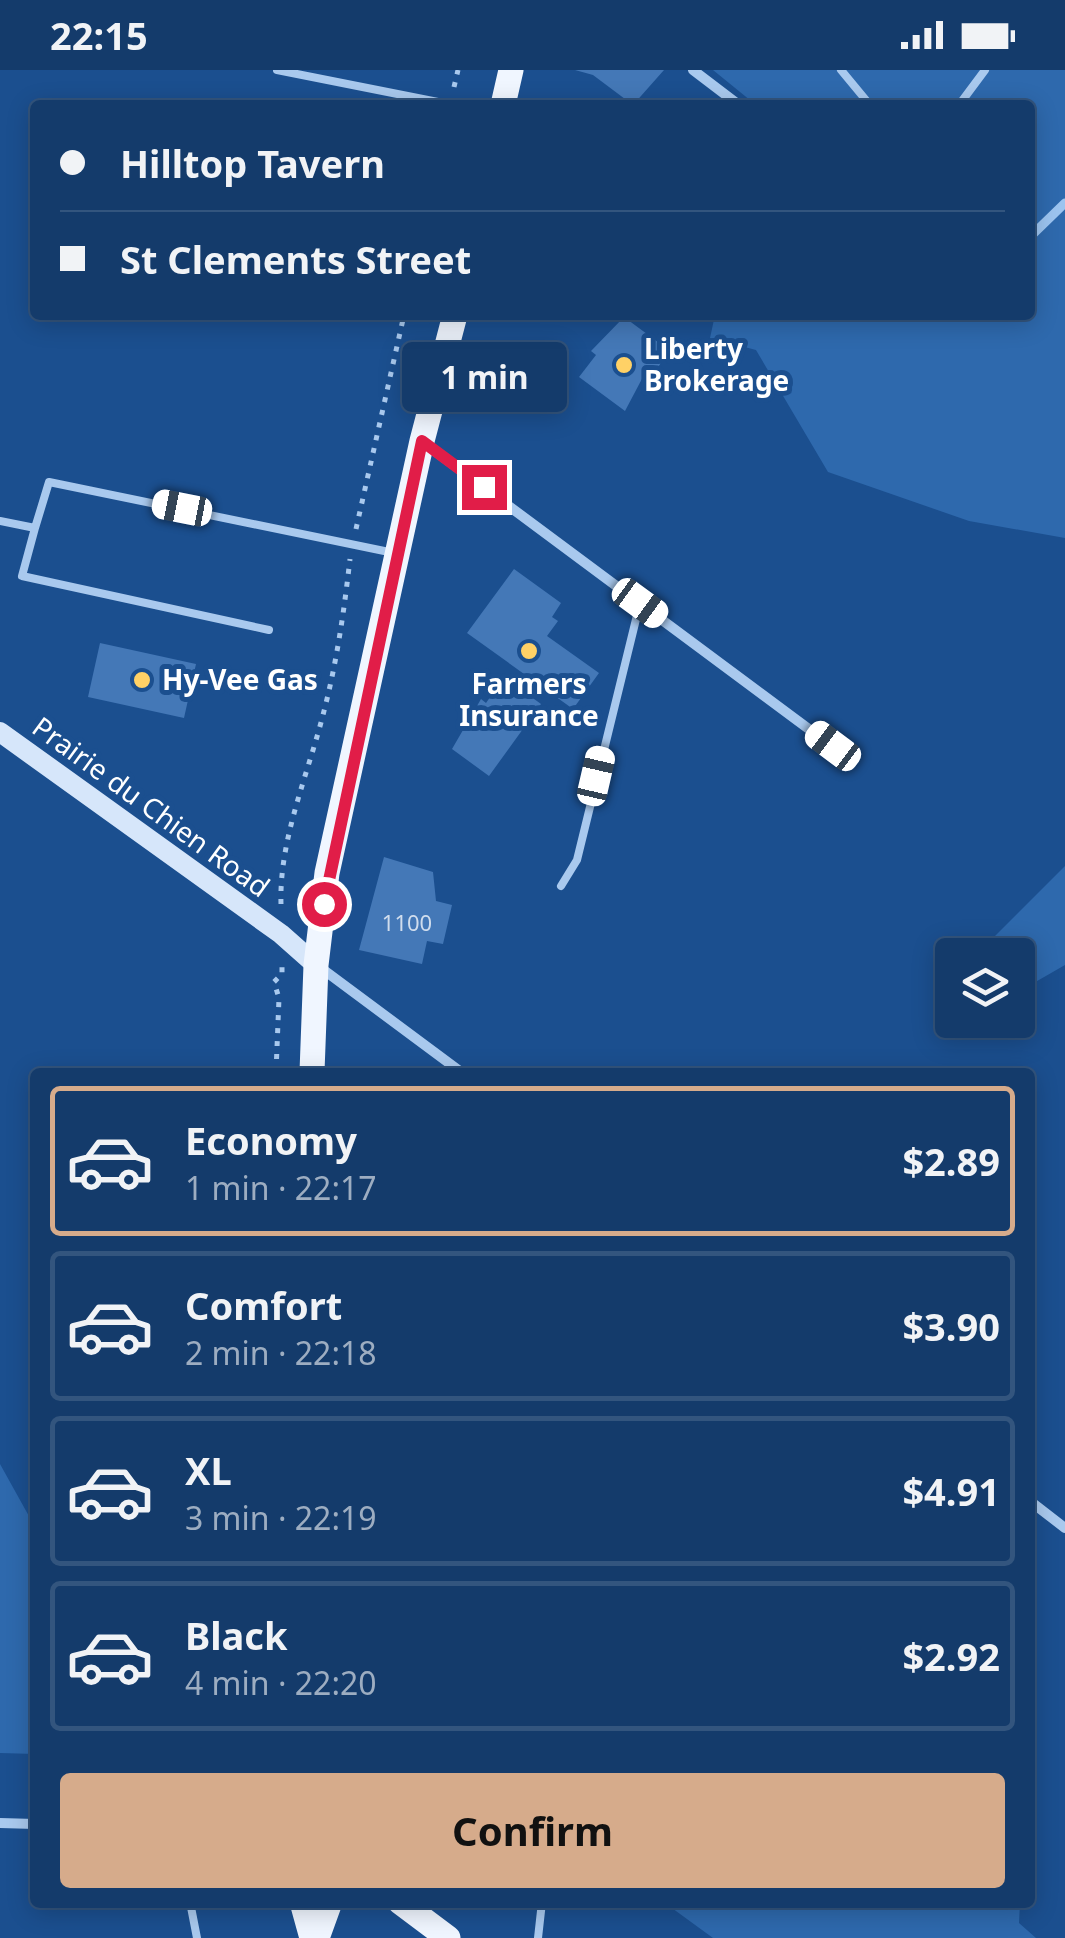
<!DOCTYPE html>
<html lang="en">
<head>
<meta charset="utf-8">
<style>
	body { margin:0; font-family:"Noto Sans",sans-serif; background:#1d4271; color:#f1f3f6; height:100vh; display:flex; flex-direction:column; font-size:38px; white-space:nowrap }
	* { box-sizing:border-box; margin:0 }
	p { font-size:32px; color:#9dadc1 }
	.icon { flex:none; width:55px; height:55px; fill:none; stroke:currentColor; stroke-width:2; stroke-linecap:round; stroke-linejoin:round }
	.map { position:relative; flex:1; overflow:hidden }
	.panel { position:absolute; left:30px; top:998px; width:1005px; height:840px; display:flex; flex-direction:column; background:#143b6b; border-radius:10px; box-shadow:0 5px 25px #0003,0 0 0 2px #33557e }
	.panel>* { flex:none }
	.top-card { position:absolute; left:30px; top:30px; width:1005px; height:220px; border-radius:10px; box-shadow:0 5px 25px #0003,0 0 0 2px #33557e; display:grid; align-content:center; height:220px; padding:0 30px; background:#143b6b }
	.tools { position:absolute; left:935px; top:868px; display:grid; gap:20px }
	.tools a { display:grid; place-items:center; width:100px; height:100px; border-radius:10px; background:#143b6b; box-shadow:0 5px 25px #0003,0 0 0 2px #33557e; font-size:50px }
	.end { position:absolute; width:45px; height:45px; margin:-22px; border:12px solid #e11d48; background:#fff; box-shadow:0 0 0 5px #fff }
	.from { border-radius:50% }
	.bubble { position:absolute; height:70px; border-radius:10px; background:#143b6b; box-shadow:0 5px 25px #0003,0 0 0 2px #33557e; font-size:32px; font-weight:700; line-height:70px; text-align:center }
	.car { position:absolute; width:30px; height:60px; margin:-30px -15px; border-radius:12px; box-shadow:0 0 8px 2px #0007; background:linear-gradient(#fff 24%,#345 0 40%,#fff 0 76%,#345 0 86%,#fff 0) }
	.top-card b { display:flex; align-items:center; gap:35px; height:95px; font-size:38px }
	.top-card b+b { border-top:2px solid #33557e }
	.top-card i { width:25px; height:25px; background:#f1f3f6 }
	ul { padding:18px 0 0; list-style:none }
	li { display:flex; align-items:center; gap:30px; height:150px; margin:0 20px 15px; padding:0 10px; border:5px solid #33557e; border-radius:10px }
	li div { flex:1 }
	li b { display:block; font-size:38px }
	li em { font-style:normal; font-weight:700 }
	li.on { border-color:#d6ab8b }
	li>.icon { width:90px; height:90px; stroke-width:1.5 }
	.action { display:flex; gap:20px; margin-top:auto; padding:20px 30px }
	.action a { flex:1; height:115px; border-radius:10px; background:#d6ab8b; color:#111; font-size:40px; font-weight:700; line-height:115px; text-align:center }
	.status { display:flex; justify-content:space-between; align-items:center; height:70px; padding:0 50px; background:#143b6b; direction:ltr }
	.status svg { height:28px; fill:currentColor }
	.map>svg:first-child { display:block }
</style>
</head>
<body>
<div class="status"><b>22:15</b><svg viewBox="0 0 49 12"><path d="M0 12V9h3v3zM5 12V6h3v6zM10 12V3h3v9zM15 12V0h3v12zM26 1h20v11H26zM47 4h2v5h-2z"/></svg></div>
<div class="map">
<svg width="1065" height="1868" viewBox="0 0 1065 1868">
	<rect width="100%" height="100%" fill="#1b4f8f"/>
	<!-- green -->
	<path fill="#2e69ad" d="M 713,0 L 1065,0 L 1065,468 L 969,451 L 828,402 L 756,280 L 710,268 L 715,245 L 1030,245 L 1030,35 L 756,35 Z
		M 1065,796 L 1065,895 L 1018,922 L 1018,885 L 953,885 L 987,874 Z
		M 0,1394 L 35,1457 L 35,1684 L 0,1683 Z
		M 665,1833 L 1020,1833 L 1019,1853 L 1036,1868 L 713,1868 Z"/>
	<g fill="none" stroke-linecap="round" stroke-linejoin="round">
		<!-- stream -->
		<path stroke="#9cc4f0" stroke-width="9" d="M 1030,167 L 1065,133"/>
	</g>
	<!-- building -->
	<path fill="#4478b7" d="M 575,0 L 664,0 L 633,35 L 593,5 Z
		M 624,247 L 670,281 L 649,309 L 644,305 L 625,341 L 579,307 L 596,285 L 591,281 Z
		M 514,499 L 561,533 L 552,547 L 558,551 L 547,566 L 599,603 L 573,639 L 467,563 Z
		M 100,573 L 196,594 L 184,648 L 88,627 Z
		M 504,607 L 541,634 L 489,706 L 452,679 L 481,629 L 486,633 Z
		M 384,787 L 433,802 L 436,831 L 452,835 L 443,874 L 427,871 L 422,894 L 359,880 Z"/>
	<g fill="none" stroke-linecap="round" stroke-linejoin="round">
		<!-- path -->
		<path stroke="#a9c9ee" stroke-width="5" stroke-dasharray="5 8" stroke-linecap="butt" d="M 454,17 L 458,0
			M 356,459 L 404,245
			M 281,834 C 279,769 308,705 324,641 C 337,591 344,541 350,489
			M 276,1002 L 279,928 L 274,912 L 282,904 L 282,895"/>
		<!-- lane -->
		<path stroke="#a9c9ee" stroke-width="8" d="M 277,0 L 453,35
			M 841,0 L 870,35
			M 959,35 L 985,0
			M 0,451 L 35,458 L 49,412 L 394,483
			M 35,458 L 22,506 L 269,560
			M 561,816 L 577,790 L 640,533
			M 190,1832 L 197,1868
			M 538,1868 L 542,1832"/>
		<!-- street -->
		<path stroke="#a9c9ee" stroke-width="10" d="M 693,0 L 735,32
			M 424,373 L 833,677
			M 317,895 L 461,1002
			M 1030,1431 L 1065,1458
			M 0,1753 L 35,1754"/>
		<!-- secondary -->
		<path stroke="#d6e6fa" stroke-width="20" d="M 0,662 L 281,864 L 316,895"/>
		<!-- primary -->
		<path stroke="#f0f6ff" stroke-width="25" d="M 503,35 L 511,0
			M 312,1002 L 316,895 L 327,803 L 422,371 L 455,245
			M 302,1832 L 312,1868
			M 400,1832 L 448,1868
			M 317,1868 L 330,1832"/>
	</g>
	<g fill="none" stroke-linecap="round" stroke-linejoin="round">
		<!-- route -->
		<path stroke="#e11d48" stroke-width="12" d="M 324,834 L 422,371 L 484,417"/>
	</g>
	<!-- markers -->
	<g fill="#ffd166" stroke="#1b4f8f" stroke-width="4">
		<circle cx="624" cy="295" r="10"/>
		<circle cx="529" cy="581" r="10"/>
		<circle cx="142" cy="610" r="10"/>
	</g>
	<g text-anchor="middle" stroke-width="10" stroke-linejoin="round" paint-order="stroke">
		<!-- number labels -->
		<g font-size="22" fill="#d0dded">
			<text x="407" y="861">1100</text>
		</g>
		<!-- poi labels -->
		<g font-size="28" font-weight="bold" fill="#fff" stroke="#1b4f8f" text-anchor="start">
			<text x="644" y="289">Liberty<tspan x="644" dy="32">Brokerage</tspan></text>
			<text x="162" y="620">Hy-Vee Gas</text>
			<text x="529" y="624" text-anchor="middle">Farmers<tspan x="529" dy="32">Insurance</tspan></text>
		</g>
		<!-- street labels -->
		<g font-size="28" fill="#fff" stroke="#1b4f8f">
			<text transform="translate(151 737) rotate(36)" y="10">Prairie du Chien Road</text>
		</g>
	</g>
</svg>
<div class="tools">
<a><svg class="icon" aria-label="layers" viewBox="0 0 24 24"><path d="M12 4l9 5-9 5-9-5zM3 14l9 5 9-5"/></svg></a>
</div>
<i class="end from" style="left:324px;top:834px"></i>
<i class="end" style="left:484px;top:417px"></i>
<div class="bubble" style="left:402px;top:272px;width:165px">1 min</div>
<i class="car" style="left:182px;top:438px;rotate:281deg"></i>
<i class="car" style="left:640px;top:533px;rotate:126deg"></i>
<i class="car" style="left:833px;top:676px;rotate:307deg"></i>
<i class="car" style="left:596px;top:706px;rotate:13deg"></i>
<div class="top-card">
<b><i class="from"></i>Hilltop Tavern</b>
<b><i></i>St Clements Street</b>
</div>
<section class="panel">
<ul>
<li class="on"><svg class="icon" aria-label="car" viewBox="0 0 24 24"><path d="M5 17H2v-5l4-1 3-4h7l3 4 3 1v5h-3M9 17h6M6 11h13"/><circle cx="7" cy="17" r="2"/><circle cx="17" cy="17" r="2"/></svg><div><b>Economy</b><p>1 min · 22:17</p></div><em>$2.89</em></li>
<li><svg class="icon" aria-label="car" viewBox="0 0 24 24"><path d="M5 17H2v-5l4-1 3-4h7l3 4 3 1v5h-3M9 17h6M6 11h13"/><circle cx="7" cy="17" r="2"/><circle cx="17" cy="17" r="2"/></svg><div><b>Comfort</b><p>2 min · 22:18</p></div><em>$3.90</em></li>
<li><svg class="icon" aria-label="car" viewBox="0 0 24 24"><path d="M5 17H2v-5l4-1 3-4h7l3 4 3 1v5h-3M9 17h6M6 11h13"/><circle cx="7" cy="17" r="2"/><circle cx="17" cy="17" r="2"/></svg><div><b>XL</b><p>3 min · 22:19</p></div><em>$4.91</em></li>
<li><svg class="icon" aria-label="car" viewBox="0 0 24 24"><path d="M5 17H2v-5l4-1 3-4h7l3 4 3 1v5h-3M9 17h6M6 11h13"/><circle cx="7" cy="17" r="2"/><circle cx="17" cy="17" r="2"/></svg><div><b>Black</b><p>4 min · 22:20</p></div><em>$2.92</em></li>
</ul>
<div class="action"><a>Confirm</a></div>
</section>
</div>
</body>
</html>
